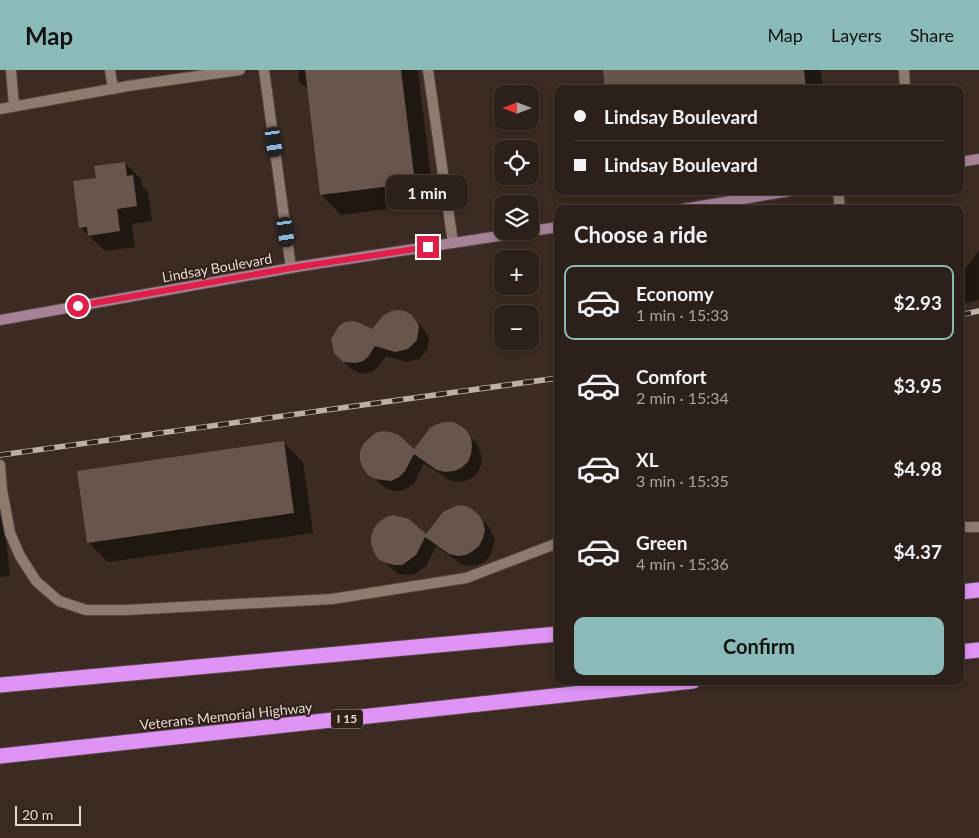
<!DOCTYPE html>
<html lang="en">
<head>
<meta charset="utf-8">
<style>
	body { margin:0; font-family:Lato,sans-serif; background:#342823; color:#f1f3f6; height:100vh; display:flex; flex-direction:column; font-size:19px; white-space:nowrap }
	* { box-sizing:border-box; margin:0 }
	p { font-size:16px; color:#a6a3a2 }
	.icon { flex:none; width:28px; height:28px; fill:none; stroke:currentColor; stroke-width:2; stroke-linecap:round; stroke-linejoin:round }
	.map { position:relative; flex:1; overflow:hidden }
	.sheet { position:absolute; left:554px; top:135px; width:410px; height:480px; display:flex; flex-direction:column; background:#2c201a; border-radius:10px; box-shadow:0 2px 8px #0003,0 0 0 1px #483e39 }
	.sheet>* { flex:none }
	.banner { position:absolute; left:554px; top:15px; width:410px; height:110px; border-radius:10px; box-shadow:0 2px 8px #0003,0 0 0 1px #483e39; display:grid; align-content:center; height:110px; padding:0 20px; background:#2c201a }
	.needle { width:32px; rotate:270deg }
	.controls { position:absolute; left:494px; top:15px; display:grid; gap:10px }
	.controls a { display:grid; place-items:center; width:45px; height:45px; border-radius:10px; background:#2c201a; box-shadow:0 2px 8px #0003,0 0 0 1px #483e39; font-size:25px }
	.scale { position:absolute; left:15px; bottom:12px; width:66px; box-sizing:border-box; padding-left:5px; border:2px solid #e4d9d3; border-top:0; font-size:14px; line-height:18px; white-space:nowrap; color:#e4d9d3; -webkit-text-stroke:4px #312119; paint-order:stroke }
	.end { position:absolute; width:22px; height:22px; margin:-11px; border:6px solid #e11d48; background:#fff; box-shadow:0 0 0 2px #fff }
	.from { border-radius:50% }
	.bubble { position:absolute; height:35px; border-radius:10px; background:#2c201a; box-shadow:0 2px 8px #0003,0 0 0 1px #483e39; font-size:16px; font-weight:700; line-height:35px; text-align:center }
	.car { position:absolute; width:15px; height:30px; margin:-15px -8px; border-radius:6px; box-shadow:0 0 4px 1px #0007; background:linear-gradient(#222 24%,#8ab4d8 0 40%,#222 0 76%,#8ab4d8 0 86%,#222 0) }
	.banner b { display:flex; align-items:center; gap:18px; height:48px; font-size:19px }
	.banner b+b { border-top:1px solid #483e39 }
	.banner i { width:12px; height:12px; background:#f1f3f6 }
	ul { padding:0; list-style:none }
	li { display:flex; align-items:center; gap:15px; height:75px; margin:0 10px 8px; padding:0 10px; border:2px solid transparent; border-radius:10px }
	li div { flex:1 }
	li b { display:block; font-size:19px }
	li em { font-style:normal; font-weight:700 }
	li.current { border-color:#8bbbb9 }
	li>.icon { width:45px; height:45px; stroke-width:1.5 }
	h2 { padding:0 20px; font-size:22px; line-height:60px }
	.primary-button { display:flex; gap:10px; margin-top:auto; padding:10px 20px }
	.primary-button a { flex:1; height:58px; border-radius:10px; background:#8bbbb9; color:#111; font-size:20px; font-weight:700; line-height:58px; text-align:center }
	header { display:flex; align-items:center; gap:30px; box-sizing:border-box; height:70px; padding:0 25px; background:#8bbbb9; color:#111 }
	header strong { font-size:24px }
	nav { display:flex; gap:28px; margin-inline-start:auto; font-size:18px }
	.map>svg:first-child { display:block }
</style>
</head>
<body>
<header>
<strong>Map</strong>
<nav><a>Map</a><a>Layers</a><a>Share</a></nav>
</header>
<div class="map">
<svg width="979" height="768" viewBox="0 0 979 768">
	<rect width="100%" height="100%" fill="#3b2b22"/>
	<!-- shadow -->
	<path fill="#0007" d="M 298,0 L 418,0 L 434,133 L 341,145 L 321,124 L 309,20 L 299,11 Z
		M 604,0 L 821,0 L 823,19 L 606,19 Z
		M 125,93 L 141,109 L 142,116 L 148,122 L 152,151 L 132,154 L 135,177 L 105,181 L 81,158 L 97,109 Z
		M 979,180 L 979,229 L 976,231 L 967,233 L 960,231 L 960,197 L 967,197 Z
		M 411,246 L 422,257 L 429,268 L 427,280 L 419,289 L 406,292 L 386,286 L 378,297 L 374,301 L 361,304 L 350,298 L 339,287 L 372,261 Z
		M 466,362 L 477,373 L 482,388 L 481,395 L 478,402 L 472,408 L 465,411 L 457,412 L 449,410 L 424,393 L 415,412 L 409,417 L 402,421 L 394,421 L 387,419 L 369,404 L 414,381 Z
		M 283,372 L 303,392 L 313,463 L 108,492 L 88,472 Z
		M 0,439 L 3,442 L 10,506 L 0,507 Z
		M 478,446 L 489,457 L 495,471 L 490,486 L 484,492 L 477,495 L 469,496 L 461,494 L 436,476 L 426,496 L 413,505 L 405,505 L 397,503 L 379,488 L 426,466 Z"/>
	<!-- building -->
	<path fill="#68564c" d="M 305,0 L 401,0 L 415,113 L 320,125 Z
		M 603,0 L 804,0 L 806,19 L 605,19 Z
		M 125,92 L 127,106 L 133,105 L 137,136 L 117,139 L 120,161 L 88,166 L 87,157 L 79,158 L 73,111 L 96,108 L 94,96 Z
		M 398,240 L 405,241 L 412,245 L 419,256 L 417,270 L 408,279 L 395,282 L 375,276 L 368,287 L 363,291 L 356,293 L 343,292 L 334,283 L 331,269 L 339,256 L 345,252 L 353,251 L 360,253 L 372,259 L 384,245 L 391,241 Z
		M 445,352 L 453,352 L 461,356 L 467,361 L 471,368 L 472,376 L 471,384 L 468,392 L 461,398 L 454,401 L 445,402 L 437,400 L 414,384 L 405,401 L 399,407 L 391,411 L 375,409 L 368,405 L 363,398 L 360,390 L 360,382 L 363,374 L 375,363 L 383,361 L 391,362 L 399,365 L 414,379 L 430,358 L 437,354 Z
		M 284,371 L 294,443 L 87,473 L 77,401 Z
		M 458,435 L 466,436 L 473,440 L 479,445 L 483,452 L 485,460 L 483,468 L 479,476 L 473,481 L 466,485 L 458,486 L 449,484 L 425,467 L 416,485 L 402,495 L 394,495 L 386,493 L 378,489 L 374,482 L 371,474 L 371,466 L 374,458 L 379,452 L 386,447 L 393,445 L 409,449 L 426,464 L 443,442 Z"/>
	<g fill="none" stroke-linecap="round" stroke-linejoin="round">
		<defs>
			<path id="lane" d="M 904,0 L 905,19
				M 838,121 L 840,139
				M 0,395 L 2,420 L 10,463 L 20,486 L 36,511 L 59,531 L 86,540 L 126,540 L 332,529 L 466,508 L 558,473
				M 960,457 L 979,457"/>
			<path id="street" d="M 11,0 L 14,36
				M 110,0 L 113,19
				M 264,0 L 291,198
				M 428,0 L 453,173
				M 0,39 L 128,16 L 240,0"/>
			<path id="secondary" d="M 960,92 L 979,89
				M 683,139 L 790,121
				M 0,250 L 302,196 L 558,157"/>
			<path id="highway" d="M 960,522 L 979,520
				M 960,582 L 979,580
				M 0,615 L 558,564
				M 0,686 L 693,611"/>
		</defs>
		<!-- lane casing -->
		<use href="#lane" stroke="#54463f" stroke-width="12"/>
		<!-- street casing -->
		<use href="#street" stroke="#54463f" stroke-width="12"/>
		<!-- secondary casing -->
		<use href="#secondary" stroke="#54463f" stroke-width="12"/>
		<!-- highway casing -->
		<use href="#highway" stroke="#54463f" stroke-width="17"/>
		<!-- lane -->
		<use href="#lane" stroke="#8e7b70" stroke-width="10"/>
		<!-- street -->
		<use href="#street" stroke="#8e7b70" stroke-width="10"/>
		<!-- secondary -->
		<use href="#secondary" stroke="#a68298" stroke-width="10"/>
		<!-- highway -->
		<use href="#highway" stroke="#df94f5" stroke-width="15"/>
		<defs>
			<path id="rail" d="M 960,245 L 979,241
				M 0,385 L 558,308"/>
		</defs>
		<!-- rail casing -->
		<use href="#rail" stroke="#bcb0a9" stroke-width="5.5"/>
		<!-- rail -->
		<use href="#rail" stroke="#312119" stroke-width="4" stroke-dasharray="11" stroke-linecap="butt"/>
	</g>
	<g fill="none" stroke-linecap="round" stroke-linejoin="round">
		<!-- route -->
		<path stroke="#e11d48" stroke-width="6" d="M 78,236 L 291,198 L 428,177"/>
	</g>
	<g text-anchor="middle" stroke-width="4" stroke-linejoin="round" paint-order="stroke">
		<!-- shield labels -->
		<rect fill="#312119" stroke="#aea29b" stroke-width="1" x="331" y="639.5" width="32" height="19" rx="4"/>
		<g font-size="12" font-weight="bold" fill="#e4d9d3">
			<text x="347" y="653">I 15</text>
		</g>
		<!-- street labels -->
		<g font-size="14" fill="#e4d9d3" stroke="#312119">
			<text transform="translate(217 198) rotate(-10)" y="5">Lindsay Boulevard</text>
			<text transform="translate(226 646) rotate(-6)" y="5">Veterans Memorial Highway</text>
		</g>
	</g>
</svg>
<div class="controls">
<a><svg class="needle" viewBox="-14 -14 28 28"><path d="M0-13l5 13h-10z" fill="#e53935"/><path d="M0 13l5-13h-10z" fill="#a6a3a2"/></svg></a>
<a><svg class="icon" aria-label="locate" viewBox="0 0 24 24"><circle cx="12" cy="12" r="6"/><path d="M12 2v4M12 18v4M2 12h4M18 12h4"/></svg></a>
<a><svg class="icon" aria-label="layers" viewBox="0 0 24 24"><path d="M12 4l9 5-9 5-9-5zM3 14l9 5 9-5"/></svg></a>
<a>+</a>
<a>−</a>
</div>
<div class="scale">20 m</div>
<i class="end from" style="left:78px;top:236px"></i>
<i class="end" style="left:428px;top:177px"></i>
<div class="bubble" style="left:386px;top:105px;width:82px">1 min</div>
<i class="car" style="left:274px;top:72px;rotate:172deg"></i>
<i class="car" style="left:286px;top:162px;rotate:172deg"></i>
<div class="banner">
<b><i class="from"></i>Lindsay Boulevard</b>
<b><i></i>Lindsay Boulevard</b>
</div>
<section class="sheet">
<h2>Choose a ride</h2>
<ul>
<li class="current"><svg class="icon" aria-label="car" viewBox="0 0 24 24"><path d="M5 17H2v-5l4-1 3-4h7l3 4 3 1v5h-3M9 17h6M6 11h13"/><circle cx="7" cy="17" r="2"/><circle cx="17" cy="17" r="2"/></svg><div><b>Economy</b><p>1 min · 15:33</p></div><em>$2.93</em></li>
<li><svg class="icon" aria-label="car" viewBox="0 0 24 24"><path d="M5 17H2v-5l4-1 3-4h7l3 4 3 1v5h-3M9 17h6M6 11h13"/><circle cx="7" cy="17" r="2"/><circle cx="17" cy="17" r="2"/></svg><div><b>Comfort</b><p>2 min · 15:34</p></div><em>$3.95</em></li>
<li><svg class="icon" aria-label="car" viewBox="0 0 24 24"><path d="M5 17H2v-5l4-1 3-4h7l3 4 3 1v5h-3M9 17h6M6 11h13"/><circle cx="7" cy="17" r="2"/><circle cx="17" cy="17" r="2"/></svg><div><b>XL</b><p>3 min · 15:35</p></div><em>$4.98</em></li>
<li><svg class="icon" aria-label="car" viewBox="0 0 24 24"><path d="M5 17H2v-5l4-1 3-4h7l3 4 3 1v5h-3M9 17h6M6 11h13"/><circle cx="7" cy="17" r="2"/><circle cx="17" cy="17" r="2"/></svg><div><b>Green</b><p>4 min · 15:36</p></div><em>$4.37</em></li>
</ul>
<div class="primary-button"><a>Confirm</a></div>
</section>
</div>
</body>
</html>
